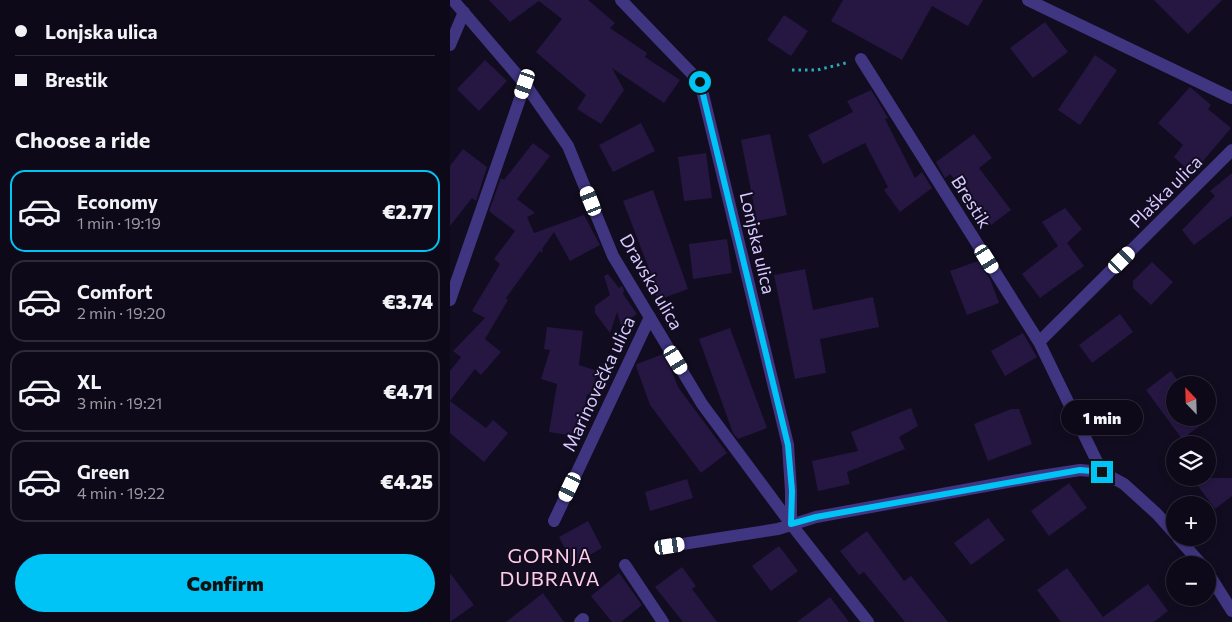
<!DOCTYPE html>
<html lang="en">
<head>
<meta charset="utf-8">
<style>
	body { margin:0; font-family:Commissioner,sans-serif; background:#1c1725; color:#f1f3f6; height:100vh; display:flex; flex-direction:column; font-size:19px; white-space:nowrap }
	* { box-sizing:border-box; margin:0 }
	p { font-size:16px; color:#9b9aa2 }
	.icon { flex:none; width:28px; height:28px; fill:none; stroke:currentColor; stroke-width:2; stroke-linecap:round; stroke-linejoin:round }
	.map { position:relative; flex:1; overflow:hidden }
	.details { display:flex; flex-direction:column; background:#0e0918; width:450px }
	.details>* { flex:none }
	.guide { display:grid; align-content:center; height:110px; padding:0 15px; background:#0e0918 }
	.needle { width:32px; rotate:337deg }
	.tools { position:absolute; left:716px; top:376px; display:grid; gap:10px }
	.tools a { display:grid; place-items:center; width:50px; height:50px; border-radius:50%; background:#0e0918; box-shadow:0 2px 8px #0003,0 0 0 1px #2e2a37; font-size:25px }
	.end { position:absolute; width:22px; height:22px; margin:-11px; border:6px solid #00c3f6; background:#111; box-shadow:0 0 0 2px #111 }
	.from { border-radius:50% }
	.bubble { position:absolute; height:35px; border-radius:18px; background:#0e0918; box-shadow:0 2px 8px #0003,0 0 0 1px #2e2a37; font-size:16px; font-weight:800; line-height:35px; text-align:center }
	.car { position:absolute; width:15px; height:30px; margin:-15px -8px; border-radius:6px; box-shadow:0 0 4px 1px #0007; background:linear-gradient(#fff 24%,#345 0 40%,#fff 0 76%,#345 0 86%,#fff 0) }
	.guide b { display:flex; align-items:center; gap:18px; height:48px; font-size:19px }
	.guide b+b { border-top:1px solid #2e2a37 }
	.guide i { width:12px; height:12px; background:#f1f3f6 }
	ul { padding:0; list-style:none }
	li { display:flex; align-items:center; gap:15px; height:82px; margin:0 10px 8px; padding:0 5px; border:2px solid #2e2a37; border-radius:15px }
	li div { flex:1 }
	li b { display:block; font-size:19px }
	li em { font-style:normal; font-weight:800 }
	li.on { border-color:#00c3f6 }
	li>.icon { width:45px; height:45px; stroke-width:1.5 }
	h2 { padding:0 15px; font-size:22px; line-height:60px }
	.action { display:flex; gap:10px; margin-top:auto; padding:10px 15px }
	.action a { flex:1; height:58px; border-radius:30px; background:#00c3f6; color:#111; font-size:20px; font-weight:800; line-height:58px; text-align:center }
	main { display:flex; flex:1; min-height:0 }
	.map>svg:first-child { display:block }
</style>
</head>
<body>
<main>
<section class="details">
<div class="guide">
<b><i class="from"></i>Lonjska ulica</b>
<b><i></i>Brestik</b>
</div>
<h2>Choose a ride</h2>
<ul>
<li class="on"><svg class="icon" aria-label="car" viewBox="0 0 24 24"><path d="M5 17H2v-5l4-1 3-4h7l3 4 3 1v5h-3M9 17h6M6 11h13"/><circle cx="7" cy="17" r="2"/><circle cx="17" cy="17" r="2"/></svg><div><b>Economy</b><p>1 min · 19:19</p></div><em>€2.77</em></li>
<li><svg class="icon" aria-label="car" viewBox="0 0 24 24"><path d="M5 17H2v-5l4-1 3-4h7l3 4 3 1v5h-3M9 17h6M6 11h13"/><circle cx="7" cy="17" r="2"/><circle cx="17" cy="17" r="2"/></svg><div><b>Comfort</b><p>2 min · 19:20</p></div><em>€3.74</em></li>
<li><svg class="icon" aria-label="car" viewBox="0 0 24 24"><path d="M5 17H2v-5l4-1 3-4h7l3 4 3 1v5h-3M9 17h6M6 11h13"/><circle cx="7" cy="17" r="2"/><circle cx="17" cy="17" r="2"/></svg><div><b>XL</b><p>3 min · 19:21</p></div><em>€4.71</em></li>
<li><svg class="icon" aria-label="car" viewBox="0 0 24 24"><path d="M5 17H2v-5l4-1 3-4h7l3 4 3 1v5h-3M9 17h6M6 11h13"/><circle cx="7" cy="17" r="2"/><circle cx="17" cy="17" r="2"/></svg><div><b>Green</b><p>4 min · 19:22</p></div><em>€4.25</em></li>
</ul>
<div class="action"><a>Confirm</a></div>
</section>
<div class="map">
<svg width="782" height="622" viewBox="0 0 782 622">
	<rect width="100%" height="100%" fill="#120c20"/>
	<!-- building -->
	<path fill="#251742" d="M 39,0 L 138,0 L 165,23 L 160,28 L 197,53 L 195,57 L 230,80 L 214,103 L 162,68 L 174,90 L 151,124 L 127,109 L 136,95 L 86,52 L 112,19 L 89,1 L 60,22 Z
		M 393,0 L 533,0 L 518,26 L 482,6 L 452,60 L 381,21 Z
		M 704,0 L 772,0 L 738,34 Z
		M 334,15 L 358,31 L 341,56 L 317,40 Z
		M 595,22 L 618,52 L 583,78 L 560,48 Z
		M 645,55 L 667,70 L 630,125 L 608,110 Z
		M 35,60 L 57,81 L 29,111 L 7,89 Z
		M 740,87 L 761,105 L 758,109 L 781,128 L 742,174 L 724,157 L 733,145 L 708,123 Z
		M 421,90 L 438,118 L 435,119 L 465,178 L 472,172 L 482,188 L 450,212 L 434,190 L 438,187 L 415,143 L 373,164 L 358,135 L 403,112 L 397,101 Z
		M 191,123 L 205,151 L 163,172 L 149,145 Z
		M 320,134 L 337,215 L 307,221 L 291,140 Z
		M 524,134 L 542,158 L 529,168 L 561,210 L 541,225 L 509,183 L 508,184 L 500,174 L 495,178 L 486,162 Z
		M 83,143 L 100,156 L 67,199 L 85,213 L 77,217 L 84,233 L 134,215 L 150,245 L 120,261 L 104,232 L 92,249 L 93,253 L 90,251 L 56,298 L 58,300 L 35,339 L 51,352 L 31,375 L 25,369 L 0,401 L 36,428 L 43,420 L 58,433 L 34,462 L 0,433 L 0,371 L 11,357 L 3,351 L 35,318 L 22,311 L 50,264 L 44,259 L 65,231 L 39,211 L 51,178 L 54,180 Z
		M 13,149 L 37,167 L 26,201 L 22,198 L 0,226 L 0,166 Z
		M 256,153 L 262,198 L 234,201 L 228,157 Z
		M 782,173 L 782,216 L 744,245 L 732,230 L 765,196 L 760,191 Z
		M 203,190 L 238,289 L 208,300 L 199,275 L 201,274 L 173,201 Z
		M 615,208 L 632,229 L 617,243 L 634,266 L 590,298 L 572,274 L 608,246 L 592,222 Z
		M 277,239 L 282,273 L 243,279 L 239,244 Z
		M 528,261 L 540,279 L 549,303 L 517,315 L 500,271 Z
		M 702,262 L 723,282 L 701,305 L 683,288 L 683,281 Z
		M 355,269 L 363,310 L 423,297 L 429,327 L 370,339 L 376,373 L 345,379 L 324,275 Z
		M 158,274 L 169,288 L 172,286 L 174,290 L 173,294 L 187,314 L 171,325 L 167,312 L 160,333 L 145,313 L 145,306 L 160,295 L 154,276 Z
		M 670,314 L 683,332 L 642,363 L 629,345 Z
		M 97,327 L 133,331 L 129,365 L 148,371 L 140,395 L 137,394 L 130,437 L 99,432 L 107,384 L 91,379 L 100,350 L 94,349 Z
		M 280,328 L 317,428 L 288,439 L 283,433 L 249,339 Z
		M 573,333 L 587,357 L 555,376 L 541,351 Z
		M 213,354 L 221,369 L 228,387 L 277,453 L 251,473 L 200,405 L 186,366 L 187,364 Z
		M 721,371 L 731,385 L 725,385 L 725,418 L 756,418 L 758,420 L 732,439 L 696,390 Z
		M 461,408 L 468,426 L 449,437 L 455,449 L 397,472 L 400,484 L 368,491 L 362,461 L 408,451 L 401,432 Z
		M 561,409 L 569,409 L 582,444 L 538,461 L 524,424 Z
		M 742,478 L 782,478 L 782,496 L 765,509 Z
		M 237,479 L 243,498 L 200,511 L 195,492 Z
		M 619,483 L 637,508 L 599,536 L 581,511 Z
		M 538,518 L 555,540 L 521,565 L 504,543 Z
		M 138,521 L 152,548 L 123,564 L 109,537 Z
		M 417,531 L 454,581 L 461,576 L 498,622 L 455,622 L 414,572 L 409,575 L 390,551 Z
		M 329,546 L 348,571 L 321,591 L 302,566 Z
		M 232,567 L 246,586 L 242,589 L 267,622 L 233,622 L 205,587 Z
		M 617,568 L 653,617 L 698,584 L 718,611 L 704,622 L 611,622 L 587,590 Z
		M 0,573 L 24,605 L 0,622 Z
		M 169,573 L 192,605 L 171,622 L 162,622 L 141,596 Z
		M 93,593 L 114,622 L 56,622 Z
		M 380,597 L 399,622 L 347,622 Z"/>
	<g fill="none" stroke-linecap="round" stroke-linejoin="round">
		<!-- path -->
		<path stroke="#29aeb5" stroke-width="3" stroke-dasharray="2.5 4" stroke-linecap="butt" d="M 342,70 L 367,70 L 396,63"/>
		<!-- minor -->
		<path stroke="#403581" stroke-width="12" d="M 3,0 L 75,84 L 118,146 L 163,256 L 252,404 L 341,524 L 418,622
			M 171,0 L 250,82 L 338,445 L 341,491 L 341,524
			M 578,0 L 782,98
			M 0,45 L 14,12
			M 411,59 L 589,342 L 652,472 L 674,484 L 707,514 L 725,534
			M 0,300 L 75,84
			M 589,342 L 782,150
			M 104,521 L 200,317
			M 728,538 L 752,565
			M 220,546 L 328,529 L 366,517 L 591,476 L 630,470 L 652,472
			M 175,565 L 213,622
			M 758,573 L 782,611
			M 130,622 L 133,619"/>
	</g>
	<g fill="none" stroke-linecap="round" stroke-linejoin="round">
		<!-- route -->
		<path stroke="#00c3f6" stroke-width="6" d="M 250,82 L 338,445 L 342,491 L 341,524 L 366,517 L 630,470 L 652,472"/>
	</g>
	<g text-anchor="middle" stroke-width="4" stroke-linejoin="round" paint-order="stroke">
		<!-- street labels -->
		<g font-size="18" fill="#d7cbff" stroke="#120c20">
			<text transform="translate(716 192) rotate(-45)" y="6">Plaška ulica</text>
			<text transform="translate(521 202) rotate(58)" y="6">Brestik</text>
			<text transform="translate(307 243) rotate(77)" y="6">Lonjska ulica</text>
			<text transform="translate(201 282) rotate(60)" y="6">Dravska ulica</text>
			<text transform="translate(149 384) rotate(-65)" y="6">Marinovečka ulica</text>
		</g>
		<!-- quarter labels -->
		<g font-size="20" letter-spacing="1" fill="#ffcde7" stroke="#120c20">
			<text x="100" y="563">GORNJA<tspan x="100" dy="23">DUBRAVA</tspan></text>
		</g>
	</g>
</svg>
<div class="tools">
<a><svg class="needle" viewBox="-14 -14 28 28"><path d="M0-13l5 13h-10z" fill="#e53935"/><path d="M0 13l5-13h-10z" fill="#9b9aa2"/></svg></a>
<a><svg class="icon" aria-label="layers" viewBox="0 0 24 24"><path d="M12 4l9 5-9 5-9-5zM3 14l9 5 9-5"/></svg></a>
<a>+</a>
<a>−</a>
</div>
<i class="end from" style="left:250px;top:82px"></i>
<i class="end" style="left:652px;top:472px"></i>
<div class="bubble" style="left:611px;top:400px;width:82px">1 min</div>
<i class="car" style="left:75px;top:84px;rotate:199deg"></i>
<i class="car" style="left:141px;top:201px;rotate:338deg"></i>
<i class="car" style="left:537px;top:259px;rotate:148deg"></i>
<i class="car" style="left:672px;top:260px;rotate:45deg"></i>
<i class="car" style="left:226px;top:360px;rotate:149deg"></i>
<i class="car" style="left:120px;top:487px;rotate:205deg"></i>
<i class="car" style="left:220px;top:546px;rotate:81deg"></i>
</div>
</main>
</body>
</html>
